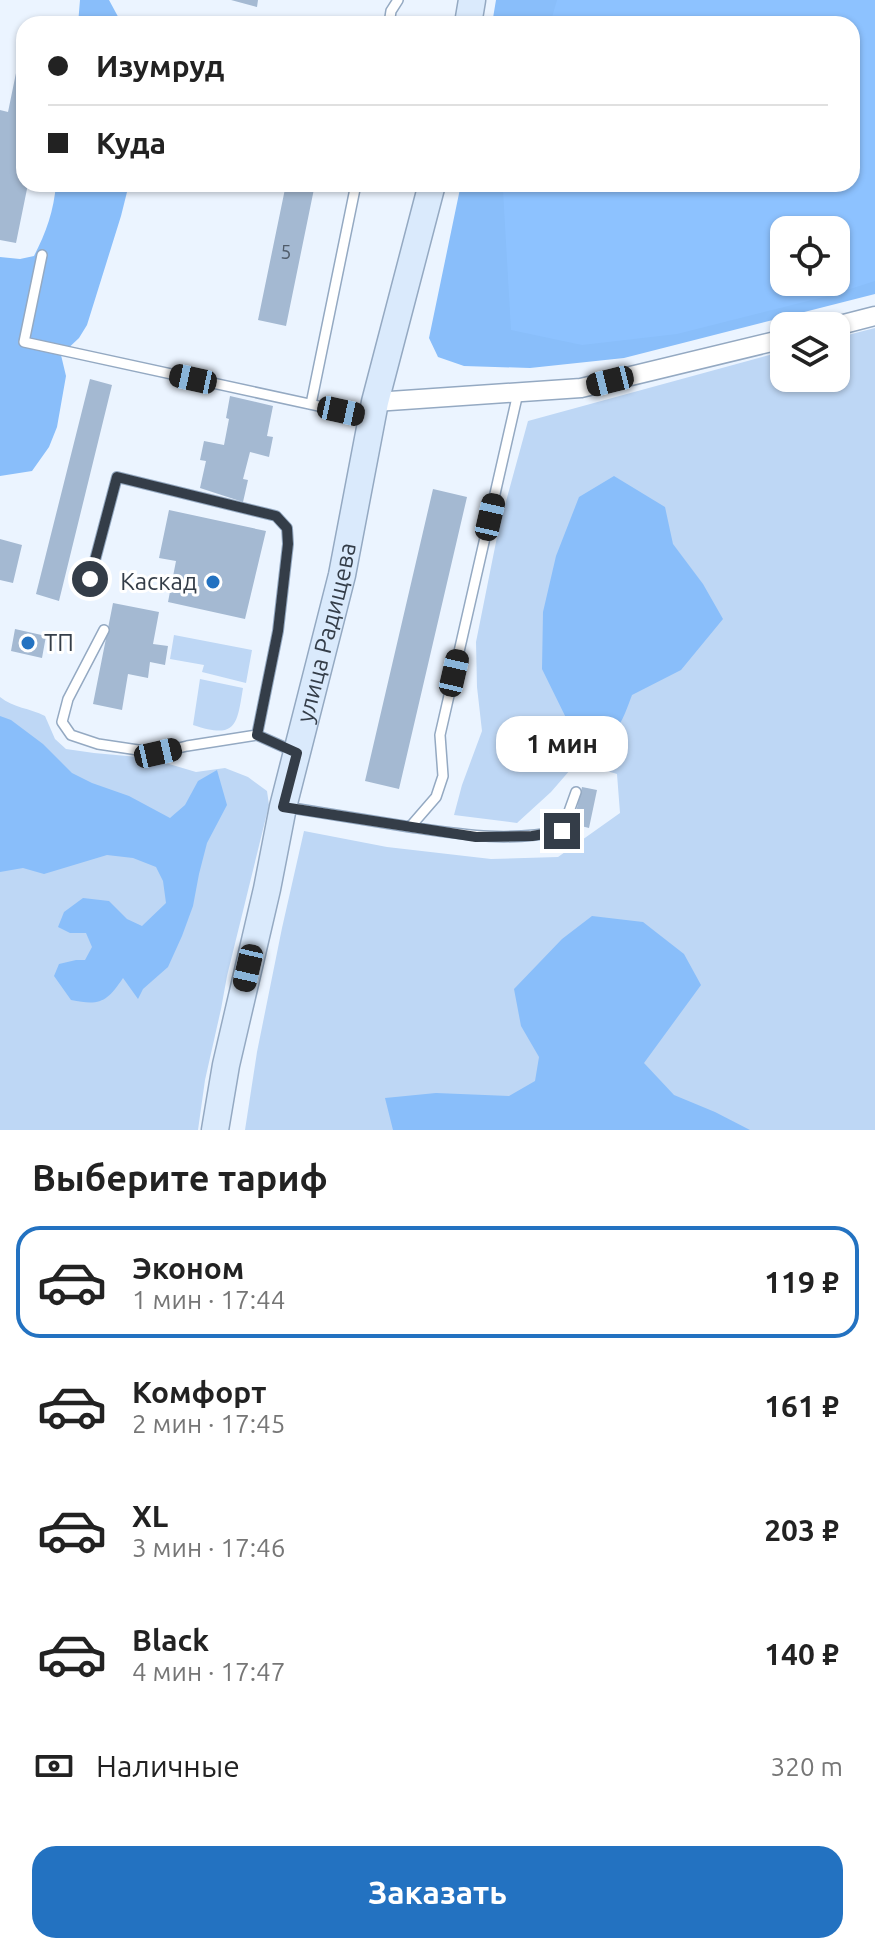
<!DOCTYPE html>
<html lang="ru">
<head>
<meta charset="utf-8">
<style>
	body { margin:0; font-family:Ubuntu,sans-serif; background:#f6f6f6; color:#222; height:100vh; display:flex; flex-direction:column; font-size:30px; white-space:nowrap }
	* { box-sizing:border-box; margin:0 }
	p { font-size:26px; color:#767676 }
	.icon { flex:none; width:44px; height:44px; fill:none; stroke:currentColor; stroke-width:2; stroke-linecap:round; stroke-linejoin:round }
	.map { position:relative; height:1130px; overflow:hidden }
	.sheet { display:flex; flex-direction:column; background:#fff; flex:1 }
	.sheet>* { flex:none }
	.top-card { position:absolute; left:16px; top:16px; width:844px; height:176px; border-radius:24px; box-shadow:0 2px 6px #0004; display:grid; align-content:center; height:176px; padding:0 32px; background:#fff }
	.buttons { position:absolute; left:770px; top:216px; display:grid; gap:16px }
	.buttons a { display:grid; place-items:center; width:80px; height:80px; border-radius:16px; background:#fff; box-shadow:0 2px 6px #0004; font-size:40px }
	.end { position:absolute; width:36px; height:36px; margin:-18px; border:10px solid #343d48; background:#fff; box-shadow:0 0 0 4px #fff }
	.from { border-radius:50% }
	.bubble { position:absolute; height:56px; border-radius:24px; background:#fff; box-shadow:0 2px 6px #0004; font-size:26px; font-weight:700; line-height:56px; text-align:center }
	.car { position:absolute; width:24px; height:48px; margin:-24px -12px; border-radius:10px; box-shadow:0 0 6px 2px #0007; background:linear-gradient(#222 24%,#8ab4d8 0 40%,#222 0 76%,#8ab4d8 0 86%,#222 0) }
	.top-card b { display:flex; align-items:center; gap:28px; height:76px; font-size:30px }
	.top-card b+b { border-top:2px solid #e0e0e0 }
	.top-card i { width:20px; height:20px; background:#222 }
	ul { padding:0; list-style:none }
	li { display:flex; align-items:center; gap:24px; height:112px; margin:0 16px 12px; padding:0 16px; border:4px solid transparent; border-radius:24px }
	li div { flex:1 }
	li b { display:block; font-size:30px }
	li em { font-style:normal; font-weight:700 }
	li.active { border-color:#2372c1 }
	li>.icon { width:72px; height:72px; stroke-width:1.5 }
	h2 { padding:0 32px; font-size:36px; line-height:96px }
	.pay { display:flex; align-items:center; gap:20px; height:88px; padding:0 32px; font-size:30px }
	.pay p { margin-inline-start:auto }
	.button { display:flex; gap:16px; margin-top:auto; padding:16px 32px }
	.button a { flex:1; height:92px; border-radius:24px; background:#2372c1; color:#fff; font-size:32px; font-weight:700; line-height:92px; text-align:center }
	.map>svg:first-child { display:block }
</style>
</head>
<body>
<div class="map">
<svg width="875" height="1130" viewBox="0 0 875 1130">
	<rect width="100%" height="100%" fill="#ebf4ff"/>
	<!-- green -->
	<path fill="#bed7f5" d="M 875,328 L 875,1130 L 245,1130 L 257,1052 L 282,928 L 304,831 L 387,847 L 491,859 L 558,857 L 620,813 L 617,774 L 577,762 L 551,792 L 517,823 L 454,815 L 462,785 L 482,731 L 477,687 L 476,642 L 499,527 L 528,421 L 784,351 L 784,378 L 836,378 L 836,338 Z
		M 174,635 L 252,650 L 246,683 L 202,672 L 204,665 L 170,659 Z
		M 200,679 L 243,688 C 237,724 237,740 193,725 Z
		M 0,697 C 14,708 29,708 45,716 L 55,739 L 66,749 L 94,753 L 149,758 L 196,772 L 225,768 L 248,777 L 267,791 L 269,805 L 227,976 L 221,1009 L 205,1080 L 198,1130 L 0,1130 Z"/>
	<!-- forest -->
	<path fill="#89befa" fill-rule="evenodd" d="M 80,0 L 109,0 L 122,24 L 78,24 Z
		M 496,0 L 875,0 L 875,294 L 624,358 L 530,368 L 464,366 L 438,357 L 429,338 L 461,184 L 852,184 L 852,24 L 492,24 ZM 784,230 L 836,230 L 836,282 L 784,282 Z
		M 56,184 L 129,184 L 121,216 L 87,325 L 79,338 L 61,355 L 66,376 L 57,427 L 49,447 L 32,471 L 0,476 L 0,257 L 20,259 L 34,256 C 46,233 54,210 56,184 Z
		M 614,476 L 665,507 L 673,544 L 703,584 L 723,619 L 681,670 L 632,695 C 617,736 615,740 571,728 L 542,669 L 543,612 L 556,556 L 579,497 Z
		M 0,716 L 11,720 L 43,744 L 72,773 L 92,783 L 129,796 L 170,818 L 185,805 L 198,781 L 217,770 L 227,805 L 207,843 L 199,874 L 193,906 L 182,936 L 168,967 L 143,989 L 138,999 L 123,978 C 107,1002 100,1006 71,1000 L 54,976 L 59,964 L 76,960 L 85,960 L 92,947 L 86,933 L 70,933 L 58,927 L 64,912 L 83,898 L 109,901 L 127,919 L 142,926 L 166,903 L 163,881 L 156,867 L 133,858 L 107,855 L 44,874 L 23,868 L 0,872 Z
		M 592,916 L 643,922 L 684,954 L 701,985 L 644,1063 L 674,1095 L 715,1112 L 750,1130 L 393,1130 L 385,1098 L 436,1093 L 509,1096 L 535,1081 L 539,1057 L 521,1026 L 514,989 L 562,939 Z"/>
	<!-- water -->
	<path fill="#8dc2ff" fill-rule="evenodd" d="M 557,0 L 875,0 L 875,281 L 828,296 L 677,334 L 582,345 L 511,330 L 503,190 L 504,184 L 852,184 L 852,24 L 550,24 ZM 784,230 L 836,230 L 836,282 L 784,282 Z"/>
	<!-- building -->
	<path fill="#a4b9d2" d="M 231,0 L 258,0 L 257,7 Z
		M 23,39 L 24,184 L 28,184 L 16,243 L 0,240 L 0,110 L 8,112 Z
		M 286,184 L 315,184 L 286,326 L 258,320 Z
		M 90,379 L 112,385 L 59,601 L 36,594 Z
		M 230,396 L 273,406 L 267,436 L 273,437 L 269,457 L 250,452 L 243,479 L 248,480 L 243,502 L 200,488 L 206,461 L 200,460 L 204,441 L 224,445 L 229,419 L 226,418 Z
		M 433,489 L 467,497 L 399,789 L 365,781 Z
		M 169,510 L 266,531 L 245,619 L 168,602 L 176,561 L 159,558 Z
		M 0,539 L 22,545 L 13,583 L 0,580 Z
		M 113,603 L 159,612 L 153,644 L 168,646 L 165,665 L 150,662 L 148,678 L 128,674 L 122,710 L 93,704 Z
		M 15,629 L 46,636 L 42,658 L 11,651 Z
		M 582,787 L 597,790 L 589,828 L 573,824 Z"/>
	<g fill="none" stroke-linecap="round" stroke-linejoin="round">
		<defs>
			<path id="lane" d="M 389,24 L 391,11 L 398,0
				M 42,255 L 24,342 L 369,417
				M 311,404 L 356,184
				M 90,579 L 117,477 L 276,516 L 287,528 L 288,544 L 278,631 L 257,735
				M 104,630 L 68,699 L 62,722 L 71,735 L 98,744 L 158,753 L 187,746 L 257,735 L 295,752
				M 286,807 L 410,827 L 436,797 L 443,776 L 440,735 L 518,393
				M 410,827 C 465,835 506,842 562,831 L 576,792"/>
			<path id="street" d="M 836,326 L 875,316
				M 375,402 L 581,388 L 784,339"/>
			<g id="secondary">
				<path d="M 468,24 L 472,0"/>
				<path id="s1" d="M 215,1130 L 226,1065 L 267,889 L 283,807 L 342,575 L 375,402 L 432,184"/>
			</g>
		</defs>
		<!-- lane casing -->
		<use href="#lane" stroke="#94a9c2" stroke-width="12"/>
		<!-- street casing -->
		<use href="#street" stroke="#94a9c2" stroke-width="21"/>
		<!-- secondary casing -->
		<use href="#secondary" stroke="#94a9c2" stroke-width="29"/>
		<!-- lane -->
		<use href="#lane" stroke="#fff" stroke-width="9"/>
		<!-- street -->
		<use href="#street" stroke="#fff" stroke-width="18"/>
		<!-- secondary -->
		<use href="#secondary" stroke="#daeafc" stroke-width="26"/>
	</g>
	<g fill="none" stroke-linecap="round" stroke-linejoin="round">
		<!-- route -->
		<path stroke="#343d48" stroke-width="10" d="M 90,579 L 117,477 L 276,516 L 287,528 L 288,544 L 278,631 L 257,735 L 297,753 L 283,807 L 476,837 L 532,836 L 562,831"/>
	</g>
	<!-- markers -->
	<g fill="#2372c1" stroke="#fff" stroke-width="3">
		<circle cx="213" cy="582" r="8"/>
		<circle cx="28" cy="643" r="8"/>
	</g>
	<g text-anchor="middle" stroke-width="6" stroke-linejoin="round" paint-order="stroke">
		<!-- number labels -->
		<g font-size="20" fill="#505c6a">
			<text x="286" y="259">5</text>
		</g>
		<!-- poi labels -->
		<g font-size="24" fill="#343d48" stroke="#fff" text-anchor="end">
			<text x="197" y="590">Каскад</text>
			<text x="44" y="651" text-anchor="start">ТП</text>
		</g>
		<!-- street labels -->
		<g font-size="24" fill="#343d48" stroke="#fff">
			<text dy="8" stroke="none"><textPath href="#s1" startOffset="510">улица Радищева</textPath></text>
		</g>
	</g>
</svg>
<div class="buttons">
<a><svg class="icon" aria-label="locate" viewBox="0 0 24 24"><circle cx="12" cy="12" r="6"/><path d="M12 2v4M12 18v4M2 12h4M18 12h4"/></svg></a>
<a><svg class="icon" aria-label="layers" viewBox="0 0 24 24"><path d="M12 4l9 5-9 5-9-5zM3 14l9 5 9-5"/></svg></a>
</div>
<i class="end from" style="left:90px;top:579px"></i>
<i class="end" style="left:562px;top:831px"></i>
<div class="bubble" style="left:496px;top:716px;width:132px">1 мин</div>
<i class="car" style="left:193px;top:379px;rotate:282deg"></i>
<i class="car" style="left:610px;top:381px;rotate:256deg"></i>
<i class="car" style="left:341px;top:411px;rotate:102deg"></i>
<i class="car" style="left:490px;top:517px;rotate:13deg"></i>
<i class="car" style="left:454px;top:673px;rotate:13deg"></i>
<i class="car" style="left:158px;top:753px;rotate:77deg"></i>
<i class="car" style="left:248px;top:968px;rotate:193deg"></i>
<div class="top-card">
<b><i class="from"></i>Изумруд</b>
<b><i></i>Куда</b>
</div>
</div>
<section class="sheet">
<h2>Выберите тариф</h2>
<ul>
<li class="active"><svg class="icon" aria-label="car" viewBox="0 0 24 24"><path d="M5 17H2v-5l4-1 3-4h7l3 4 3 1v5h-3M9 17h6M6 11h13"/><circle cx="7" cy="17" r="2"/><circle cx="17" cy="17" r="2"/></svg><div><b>Эконом</b><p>1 мин · 17:44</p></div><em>119 ₽</em></li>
<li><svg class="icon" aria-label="car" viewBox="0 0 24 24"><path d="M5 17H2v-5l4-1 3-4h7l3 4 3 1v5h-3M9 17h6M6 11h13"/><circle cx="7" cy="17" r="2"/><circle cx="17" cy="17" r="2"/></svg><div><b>Комфорт</b><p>2 мин · 17:45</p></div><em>161 ₽</em></li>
<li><svg class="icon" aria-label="car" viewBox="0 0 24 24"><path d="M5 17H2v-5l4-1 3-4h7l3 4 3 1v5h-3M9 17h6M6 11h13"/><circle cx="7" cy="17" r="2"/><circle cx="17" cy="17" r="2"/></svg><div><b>XL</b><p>3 мин · 17:46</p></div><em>203 ₽</em></li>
<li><svg class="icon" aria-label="car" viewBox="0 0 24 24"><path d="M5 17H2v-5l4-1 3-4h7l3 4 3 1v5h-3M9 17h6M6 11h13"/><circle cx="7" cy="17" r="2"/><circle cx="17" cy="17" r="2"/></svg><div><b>Black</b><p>4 мин · 17:47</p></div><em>140 ₽</em></li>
</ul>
<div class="pay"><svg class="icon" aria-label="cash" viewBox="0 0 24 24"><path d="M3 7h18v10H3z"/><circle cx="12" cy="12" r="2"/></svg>Наличные<p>320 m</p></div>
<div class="button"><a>Заказать</a></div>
</section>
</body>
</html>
